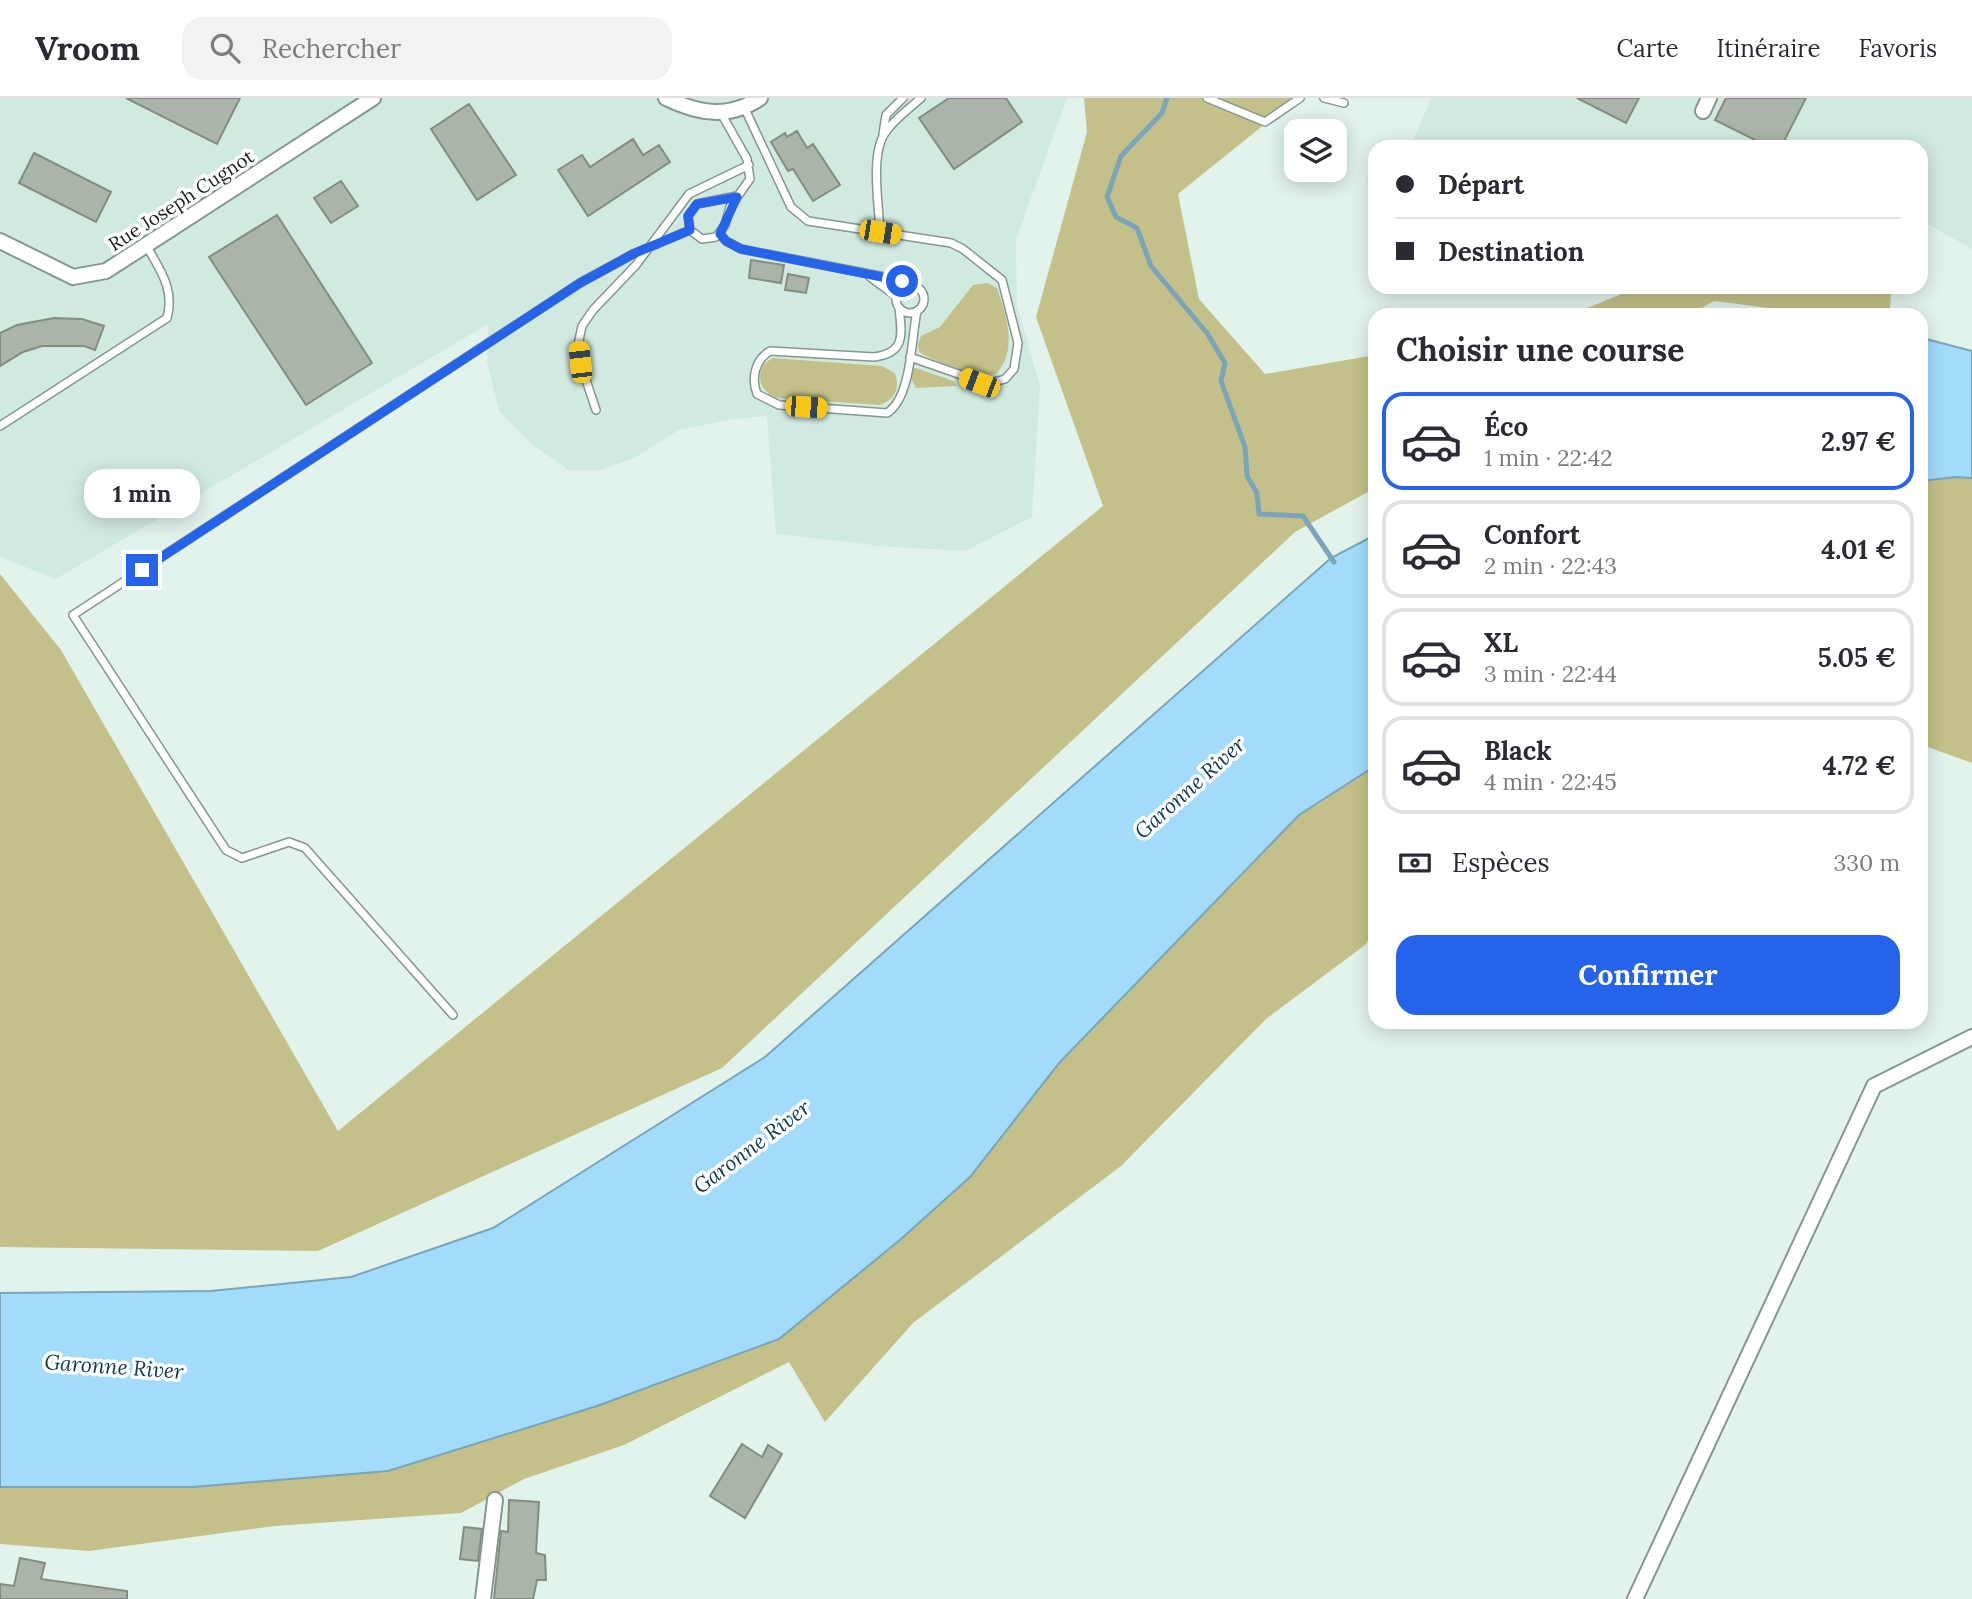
<!DOCTYPE html>
<html lang="fr">
<head>
<meta charset="utf-8">
<style>
	body { margin:0; font-family:Lora,serif; background:#f2f2f3; color:#2b2b33; height:100vh; display:flex; flex-direction:column; font-size:26px; white-space:nowrap }
	* { box-sizing:border-box; margin:0 }
	p { font-size:23px; color:#7c7c81 }
	.icon { flex:none; width:38px; height:38px; fill:none; stroke:currentColor; stroke-width:2; stroke-linecap:round; stroke-linejoin:round }
	.map { position:relative; flex:1; overflow:hidden }
	.side { position:absolute; left:1368px; top:210px; width:560px; height:721px; display:flex; flex-direction:column; background:#fff; border-radius:21px; box-shadow:0 4px 18px #0003 }
	.side>* { flex:none }
	.hud { position:absolute; left:1368px; top:42px; width:560px; height:154px; border-radius:21px; box-shadow:0 4px 18px #0003; display:grid; align-content:center; height:154px; padding:0 28px; background:#fff }
	.tools { position:absolute; left:1284px; top:21px; display:grid; gap:14px }
	.tools a { display:grid; place-items:center; width:63px; height:63px; border-radius:14px; background:#fff; box-shadow:0 4px 18px #0003; font-size:35px }
	.end { position:absolute; width:32px; height:32px; margin:-16px; border:9px solid #2563eb; background:#fff; box-shadow:0 0 0 4px #fff }
	.from { border-radius:50% }
	.bubble { position:absolute; height:49px; border-radius:21px; background:#fff; box-shadow:0 4px 18px #0003; font-size:23px; font-weight:800; line-height:49px; text-align:center }
	.car { position:absolute; width:21px; height:42px; margin:-21px -10px; border-radius:9px; box-shadow:0 0 5px 2px #0007; background:linear-gradient(#f5c518 24%,#345 0 40%,#f5c518 0 76%,#345 0 86%,#f5c518 0) }
	.hud b { display:flex; align-items:center; gap:24px; height:66px; font-size:26px }
	.hud b+b { border-top:2px solid #e1e1e2 }
	.hud i { width:18px; height:18px; background:#2b2b33 }
	ul { padding:0; list-style:none }
	li { display:flex; align-items:center; gap:21px; height:98px; margin:0 14px 10px; padding:0 14px; border:4px solid #e1e1e2; border-radius:21px }
	li div { flex:1 }
	li b { display:block; font-size:26px }
	li em { font-style:normal; font-weight:800 }
	li.selected { border-color:#2563eb }
	li>.icon { width:63px; height:63px; stroke-width:1.5 }
	h2 { padding:0 28px; font-size:32px; line-height:84px }
	.pay { display:flex; align-items:center; gap:18px; height:77px; padding:0 28px; font-size:26px }
	.pay p { margin-inline-start:auto }
	.action { display:flex; gap:14px; margin-top:auto; padding:14px 28px }
	.action a { flex:1; height:80px; border-radius:21px; background:#2563eb; color:#fff; font-size:28px; font-weight:800; line-height:80px; text-align:center }
	header { display:flex; align-items:center; gap:42px; box-sizing:border-box; height:98px; padding:0 35px; background:#fff; border-bottom:2px solid #e1e1e2 }
	header strong { font-size:33px }
	nav { display:flex; gap:38px; margin-inline-start:auto; font-size:24px }
	.search { width:490px; height:63px; background:#f2f2f3; display:flex; align-items:center; gap:18px; box-sizing:border-box; padding:0 24px; border-radius:21px; color:#7c7c81; font-size:26px }
	.map>svg:first-child { display:block }
</style>
</head>
<body>
<header>
<strong>Vroom</strong>
<div class="search"><svg class="icon" aria-label="search" viewBox="0 0 24 24"><circle cx="10" cy="10" r="6"/><path d="M15 15l6 6"/></svg>Rechercher</div>
<nav><a>Carte</a><a>Itinéraire</a><a>Favoris</a></nav>
</header>
<div class="map">
<svg width="1972" height="1501" viewBox="0 0 1972 1501">
	<rect width="100%" height="100%" fill="#e2f3ec"/>
	<!-- built -->
	<path fill="#d1eae0" d="M 0,0 L 1067,0 L 1016,142 L 1017,207 L 1040,288 L 1032,419 L 965,453 L 891,449 L 776,436 L 767,318 L 734,321 L 679,332 L 634,360 L 600,372 L 569,372 L 535,349 L 499,313 L 487,264 L 488,226 L 56,481 L 0,459 Z
		M 1431,0 L 1972,0 L 1972,151 L 1922,123 L 1922,49 L 1411,49 Z"/>
	<!-- green -->
	<path fill="#c3c189" d="M 1084,0 L 1297,0 L 1178,96 L 1199,201 L 1265,276 L 1375,257 L 1375,390 L 1295,434 L 722,970 L 318,1153 L 0,1149 L 0,476 L 61,552 L 338,1033 L 1103,408 L 1036,219 L 1087,34 Z
		M 988,185 L 997,190 C 1006,217 1018,251 997,275 C 982,282 934,263 919,254 L 918,246 L 921,238 L 940,229 L 973,187 Z
		M 1639,189 L 1891,189 L 1890,217 L 1823,217 L 1714,203 L 1689,217 L 1570,217 Z
		M 772,260 L 882,268 L 895,275 C 900,291 895,301 880,307 L 777,300 C 762,294 756,282 763,267 Z
		M 916,270 L 953,283 L 957,288 L 916,290 L 911,280 L 912,271 Z
		M 1956,379 L 1972,380 L 1972,665 L 1922,647 L 1922,383 Z
		M 1375,668 L 1375,832 L 1365,847 L 1266,921 L 1121,1068 L 913,1225 L 825,1324 L 789,1264 L 624,1347 L 524,1381 L 461,1415 L 275,1428 L 89,1453 L 0,1446 L 0,1389 L 193,1389 L 388,1373 L 970,1079 L 1060,964 L 1299,717 Z"/>
	<!-- water -->
	<path fill="#a3dcfb" stroke="#7aa4b9" stroke-width="2" d="M 1922,240 L 1972,253 L 1972,380 L 1956,379 L 1922,383 Z
		M 1375,437 L 1375,668 L 1299,717 L 1060,964 L 970,1079 L 901,1141 L 779,1241 L 597,1308 L 388,1373 L 193,1389 L 0,1389 L 0,1195 L 211,1193 L 351,1179 L 493,1130 L 765,959 L 1331,460 Z"/>
	<g fill="none" stroke-linecap="round" stroke-linejoin="round">
		<!-- stream -->
		<path stroke="#7aa4b9" stroke-width="5" d="M 1167,0 L 1162,15 L 1121,58 L 1107,99 L 1116,119 L 1137,130 L 1151,168 L 1207,235 L 1225,265 L 1221,283 L 1245,349 L 1247,378 L 1257,395 L 1259,416 L 1303,418 L 1334,464"/>
	</g>
	<!-- building -->
	<path fill="#abb4a8" stroke="#838c80" stroke-width="2" d="M 126,0 L 240,0 L 217,46 Z
		M 949,0 L 1006,0 L 1022,24 L 954,71 L 919,20 Z
		M 1577,0 L 1639,0 L 1626,25 Z
		M 1726,0 L 1806,0 L 1781,49 L 1769,49 L 1715,22 Z
		M 469,6 L 516,77 L 477,102 L 431,31 Z
		M 797,33 L 807,50 L 813,46 L 840,87 L 813,103 L 793,71 L 788,73 L 771,44 L 785,35 L 787,39 Z
		M 633,41 L 643,57 L 659,47 L 670,64 L 588,118 L 558,72 L 582,57 L 590,69 Z
		M 34,55 L 111,94 L 96,124 L 19,85 Z
		M 341,83 L 358,108 L 331,125 L 314,100 Z
		M 277,117 L 372,265 L 306,307 L 209,159 Z
		M 751,162 L 784,167 L 781,185 L 749,180 Z
		M 788,176 L 809,180 L 806,195 L 785,192 Z
		M 54,220 L 82,221 L 104,228 L 95,252 L 84,248 L 42,248 L 23,254 L 0,268 L 0,235 L 17,227 Z
		M 742,1346 L 762,1359 L 768,1347 L 782,1356 L 745,1420 L 710,1398 Z
		M 509,1402 L 539,1404 L 536,1455 L 545,1457 L 546,1482 L 537,1482 L 533,1501 L 494,1501 L 501,1433 L 508,1434 Z
		M 464,1429 L 482,1431 L 478,1463 L 460,1461 Z
		M 20,1460 L 45,1465 L 41,1481 L 127,1493 L 127,1501 L 0,1501 L 0,1486 L 14,1488 Z"/>
	<g fill="none" stroke-linecap="round" stroke-linejoin="round">
		<defs>
			<path id="lane" d="M 1207,0 L 1265,24 L 1300,0
				M 1324,0 L 1344,5
				M 744,9 L 791,109 L 808,123 L 951,145 L 963,151 L 1002,182 L 1018,245 L 1014,271 L 1005,281 L 987,286 L 910,259
				M 721,15 L 747,61 L 750,81 L 730,109 L 725,127 L 716,139 L 702,141 L 690,132 L 688,118 L 697,106 L 737,98
				M 883,36 L 886,17 L 903,0
				M 880,134 C 879,108 870,57 885,35 C 894,21 909,11 921,0
				M 720,136 L 726,143 L 741,151 L 890,180 L 909,186
				M 870,179 L 896,198
				M896 201a14 14 0 1 1 28 0a14 14 0 1 1-28 0Z
				M 899,210 C 902,236 906,255 874,259 L 770,253 C 755,262 751,280 757,296 L 779,307 L 887,315 C 912,299 911,241 917,213
				M 596,312 L 580,264 L 578,247 L 582,228 L 593,212 L 636,167 L 689,96 L 749,67
				M 0,328 L 167,220 C 175,191 160,172 146,147
				M 453,917 L 305,750 L 289,744 L 242,760 L 226,752 L 73,517 L 580,185 L 633,156 L 690,132"/>
			<path id="street" d="M 666,0 C 699,16 729,21 760,0
				M 1703,13 L 1709,0
				M 0,143 L 73,179 L 106,173 L 373,0
				M 483,1501 L 495,1402
				M 1635,1501 L 1874,988 L 1972,939"/>
		</defs>
		<!-- lane casing -->
		<use href="#lane" stroke="#86968f" stroke-width="10"/>
		<!-- street casing -->
		<use href="#street" stroke="#86968f" stroke-width="18"/>
		<!-- lane -->
		<use href="#lane" stroke="#fff" stroke-width="7"/>
		<!-- street -->
		<use href="#street" stroke="#fff" stroke-width="14"/>
	</g>
	<g fill="none" stroke-linecap="round" stroke-linejoin="round">
		<!-- route -->
		<path stroke="#2563eb" stroke-width="9" d="M 142,472 L 580,185 L 633,156 L 690,132 L 688,118 L 697,106 L 737,99 L 720,136 L 726,143 L 741,151 L 902,183"/>
	</g>
	<g text-anchor="middle" stroke-width="7" stroke-linejoin="round" paint-order="stroke">
		<!-- street labels -->
		<g font-size="19" fill="#1b211f" stroke="#fff">
			<text transform="translate(181 102) rotate(-33)" y="7">Rue Joseph Cugnot</text>
		</g>
		<!-- water labels -->
		<g font-size="21" font-style="italic" fill="#0d3b50" stroke="#fff">
			<text transform="translate(1190 690) rotate(-42)" y="7">Garonne River</text>
			<text transform="translate(752 1049) rotate(-37)" y="7">Garonne River</text>
			<text transform="translate(114 1269) rotate(4)" y="7">Garonne River</text>
		</g>
	</g>
</svg>
<div class="tools">
<a><svg class="icon" aria-label="layers" viewBox="0 0 24 24"><path d="M12 4l9 5-9 5-9-5zM3 14l9 5 9-5"/></svg></a>
</div>
<i class="end from" style="left:902px;top:183px"></i>
<i class="end" style="left:142px;top:472px"></i>
<div class="bubble" style="left:84px;top:371px;width:116px">1 min</div>
<i class="car" style="left:880px;top:134px;rotate:99deg"></i>
<i class="car" style="left:580px;top:264px;rotate:354deg"></i>
<i class="car" style="left:979px;top:285px;rotate:291deg"></i>
<i class="car" style="left:806px;top:309px;rotate:94deg"></i>
<div class="hud">
<b><i class="from"></i>Départ</b>
<b><i></i>Destination</b>
</div>
<section class="side">
<h2>Choisir une course</h2>
<ul>
<li class="selected"><svg class="icon" aria-label="car" viewBox="0 0 24 24"><path d="M5 17H2v-5l4-1 3-4h7l3 4 3 1v5h-3M9 17h6M6 11h13"/><circle cx="7" cy="17" r="2"/><circle cx="17" cy="17" r="2"/></svg><div><b>Éco</b><p>1 min · 22:42</p></div><em>2.97 €</em></li>
<li><svg class="icon" aria-label="car" viewBox="0 0 24 24"><path d="M5 17H2v-5l4-1 3-4h7l3 4 3 1v5h-3M9 17h6M6 11h13"/><circle cx="7" cy="17" r="2"/><circle cx="17" cy="17" r="2"/></svg><div><b>Confort</b><p>2 min · 22:43</p></div><em>4.01 €</em></li>
<li><svg class="icon" aria-label="car" viewBox="0 0 24 24"><path d="M5 17H2v-5l4-1 3-4h7l3 4 3 1v5h-3M9 17h6M6 11h13"/><circle cx="7" cy="17" r="2"/><circle cx="17" cy="17" r="2"/></svg><div><b>XL</b><p>3 min · 22:44</p></div><em>5.05 €</em></li>
<li><svg class="icon" aria-label="car" viewBox="0 0 24 24"><path d="M5 17H2v-5l4-1 3-4h7l3 4 3 1v5h-3M9 17h6M6 11h13"/><circle cx="7" cy="17" r="2"/><circle cx="17" cy="17" r="2"/></svg><div><b>Black</b><p>4 min · 22:45</p></div><em>4.72 €</em></li>
</ul>
<div class="pay"><svg class="icon" aria-label="cash" viewBox="0 0 24 24"><path d="M3 7h18v10H3z"/><circle cx="12" cy="12" r="2"/></svg>Espèces<p>330 m</p></div>
<div class="action"><a>Confirmer</a></div>
</section>
</div>
</body>
</html>
